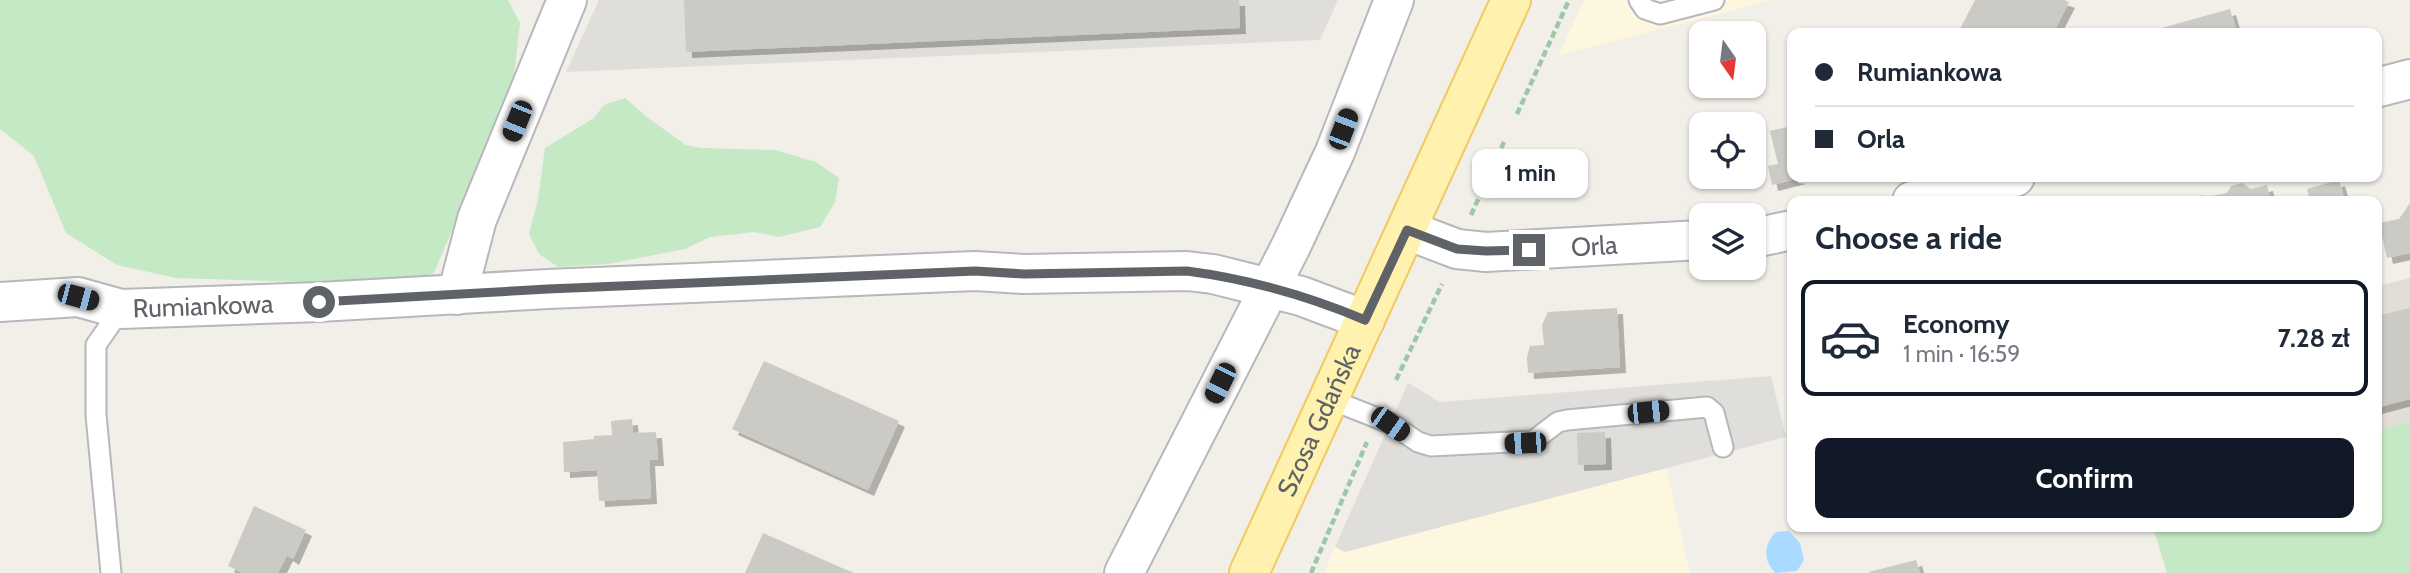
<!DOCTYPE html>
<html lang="en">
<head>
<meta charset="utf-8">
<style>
	body { margin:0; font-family:Cabin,sans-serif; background:#f2f2f3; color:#1f2937; height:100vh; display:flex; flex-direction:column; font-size:26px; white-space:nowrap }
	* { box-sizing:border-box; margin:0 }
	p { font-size:23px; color:#747a83 }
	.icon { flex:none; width:38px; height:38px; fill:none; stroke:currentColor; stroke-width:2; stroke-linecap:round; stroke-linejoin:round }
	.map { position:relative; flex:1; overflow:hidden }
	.side { position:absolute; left:1787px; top:196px; width:595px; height:336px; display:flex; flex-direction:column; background:#fff; border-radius:14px; box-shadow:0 2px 5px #0004 }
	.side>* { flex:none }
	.guide { position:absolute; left:1787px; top:28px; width:595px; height:154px; border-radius:14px; box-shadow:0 2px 5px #0004; display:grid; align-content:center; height:154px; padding:0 28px; background:#fff }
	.needle { width:46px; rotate:166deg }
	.fabs { position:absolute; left:1689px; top:21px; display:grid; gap:14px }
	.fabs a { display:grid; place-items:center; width:77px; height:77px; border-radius:14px; background:#fff; box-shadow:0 2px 5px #0004; font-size:35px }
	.end { position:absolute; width:32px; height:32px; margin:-16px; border:9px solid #5f6368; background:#fff; box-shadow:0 0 0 4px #fff }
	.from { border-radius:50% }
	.bubble { position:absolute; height:49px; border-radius:14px; background:#fff; box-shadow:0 2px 5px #0004; font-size:23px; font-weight:800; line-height:49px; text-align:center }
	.car { position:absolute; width:21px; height:42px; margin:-21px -10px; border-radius:9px; box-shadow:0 0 5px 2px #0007; background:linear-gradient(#222 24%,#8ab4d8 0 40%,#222 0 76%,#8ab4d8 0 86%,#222 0) }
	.guide b { display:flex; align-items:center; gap:24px; height:66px; font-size:26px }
	.guide b+b { border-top:2px solid #e0e1e3 }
	.guide i { width:18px; height:18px; background:#1f2937 }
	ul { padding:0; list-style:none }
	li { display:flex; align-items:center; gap:21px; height:116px; margin:0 14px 10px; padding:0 14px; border:4px solid transparent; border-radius:14px }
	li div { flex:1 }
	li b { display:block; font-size:26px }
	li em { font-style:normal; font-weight:800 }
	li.current { border-color:#111827 }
	li>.icon { width:63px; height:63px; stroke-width:1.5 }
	h2 { padding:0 28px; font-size:32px; line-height:84px }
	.button { display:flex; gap:14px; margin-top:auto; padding:14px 28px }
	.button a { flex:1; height:80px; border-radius:14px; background:#111827; color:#fff; font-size:28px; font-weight:800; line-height:80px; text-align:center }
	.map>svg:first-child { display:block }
</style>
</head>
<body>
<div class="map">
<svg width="2410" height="573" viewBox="0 0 2410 573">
	<defs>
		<filter id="shadow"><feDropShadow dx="6" dy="6" stdDeviation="0" flood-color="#0004"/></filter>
	</defs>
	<rect width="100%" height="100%" fill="#f1efe8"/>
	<!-- commercial -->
	<path fill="#fef7e0" d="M 1584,0 L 1772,0 L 1559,55 Z
		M 1666,468 L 1690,573 L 1324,573 L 1335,547 L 1345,552 Z"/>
	<!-- industrial -->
	<path fill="#e0deda" d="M 599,0 L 1338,0 L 1320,40 L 566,72 Z
		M 1771,376 L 1786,437 L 1345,552 L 1335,547 L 1408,383 L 1440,402 Z"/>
	<!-- education -->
	<path fill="#e1ded6" d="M 2410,278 L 2410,421 L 2377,431 L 2377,286 Z"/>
	<!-- green -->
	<path fill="#c5e8c5" d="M 0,0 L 508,0 L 520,23 L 510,110 L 464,202 L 434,273 L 401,285 L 176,278 L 117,265 L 66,233 L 34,156 L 0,129 Z
		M 625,98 L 648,118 L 686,145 L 701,148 L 775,150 L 816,162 L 839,178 L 835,202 L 820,227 L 779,237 L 754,232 L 710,237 L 685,249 L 608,264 L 558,267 L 539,254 L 529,234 L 538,199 L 545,148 L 594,118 L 604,105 Z
		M 2410,421 L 2410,573 L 2167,573 L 2153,527 L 2376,527 L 2377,431 Z"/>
	<!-- water -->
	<path fill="#aadaff" d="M 1789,531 L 1800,543 L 1804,560 L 1797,571 L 1776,573 C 1762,561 1764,544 1776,532 Z"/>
	<!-- building -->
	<path fill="#cccac5" filter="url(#shadow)" d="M 684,0 L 1239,0 L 1240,28 L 686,52 Z
		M 1975,0 L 2064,0 L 2069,2 L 2053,33 L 1958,33 Z
		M 2230,9 L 2237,33 L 2147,33 L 2147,32 Z
		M 1792,126 L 1792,177 L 1800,178 L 1772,185 L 1768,166 L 1778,164 L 1770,131 Z
		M 2339,180 L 2345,201 L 2310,201 L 2307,189 Z
		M 2242,183 L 2251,189 L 2267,185 L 2271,201 L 2193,201 L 2196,197 L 2203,195 L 2206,197 L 2227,193 L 2231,186 Z
		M 2410,203 L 2410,253 L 2387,258 L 2379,223 L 2399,219 Z
		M 1617,308 L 1620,367 L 1528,373 L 1527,357 L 1530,346 L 1544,345 L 1542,325 L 1548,312 Z
		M 2410,308 L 2410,399 L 2376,408 L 2376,316 Z
		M 764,361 L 899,421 L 868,490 L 732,429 Z
		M 632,419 L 633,433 L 656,432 L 658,460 L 649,460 L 651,498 L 599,501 L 597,470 L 564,472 L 563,442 L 594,439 L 594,436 L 612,435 L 611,421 Z
		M 1605,432 L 1606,464 L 1578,465 L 1577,433 Z
		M 254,506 L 306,530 L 293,559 L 287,555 L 278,573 L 243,573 L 228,566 Z
		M 763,533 L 842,568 L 854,573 L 745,573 Z
		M 1916,560 L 1920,573 L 1870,573 L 1869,572 Z"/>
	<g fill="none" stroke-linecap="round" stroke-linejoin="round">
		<defs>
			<path id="lane" d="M 1639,0 L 1645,9 L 1660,14 L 1714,0
				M 1329,399 L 1390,423 L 1418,442 L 1431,446 L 1533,441 L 1558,422 L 1567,420 L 1707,407 L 1714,413 L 1723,447
				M 111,573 L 96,415 L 96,345 L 121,309"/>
			<g id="street">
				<path d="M 2376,88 L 2410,79"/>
				<path d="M 1912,201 L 2015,177"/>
				<path id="s1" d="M 1407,230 L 1457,249 L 1486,252 L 1701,240"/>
				<path d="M 1754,238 L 1792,230"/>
				<path d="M 457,295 L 477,219 L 567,0"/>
				<path id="s2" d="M 0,302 L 78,297 L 121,309 L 319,302 L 548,289 L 975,271 L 1024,274 L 1187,271 L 1213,274 L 1301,296 L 1365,320"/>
				<path d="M 1124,573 L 1291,246 L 1335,152 L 1394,0"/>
			</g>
			<g id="primary">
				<path id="s3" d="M 1249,573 L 1511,0"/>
			</g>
		</defs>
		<!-- lane casing -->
		<use href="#lane" stroke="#b5b8bc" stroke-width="23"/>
		<!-- street casing -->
		<use href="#street" stroke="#b5b8bc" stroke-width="42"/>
		<!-- primary casing -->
		<use href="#primary" stroke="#f2c960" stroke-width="42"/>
		<!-- path -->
		<path stroke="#9cc7a9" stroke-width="4.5" stroke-dasharray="7 3.5" stroke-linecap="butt" d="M 1517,114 L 1569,0
			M 1471,215 L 1504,142
			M 1396,380 L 1442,284
			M 1311,573 L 1367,442"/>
		<!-- lane -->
		<use href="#lane" stroke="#fff" stroke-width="19"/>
		<!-- street -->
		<use href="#street" stroke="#fff" stroke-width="38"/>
		<!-- primary -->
		<use href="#primary" stroke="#fff2af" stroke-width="38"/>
	</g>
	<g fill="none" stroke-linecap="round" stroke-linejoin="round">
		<!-- route -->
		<path stroke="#5f6368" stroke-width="9" d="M 319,302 L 548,289 L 975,271 L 1024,274 L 1187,271 C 1248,279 1308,296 1365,320 L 1407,230 L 1457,249 L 1486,251 L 1529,250"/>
	</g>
	<g text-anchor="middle" stroke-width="5" stroke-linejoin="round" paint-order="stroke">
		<!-- street labels -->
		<g font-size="26" fill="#5f6368" stroke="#fff">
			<text dy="9" stroke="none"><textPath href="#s1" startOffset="191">Orla</textPath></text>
			<text dy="9" stroke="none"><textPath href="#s2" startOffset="205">Rumiankowa</textPath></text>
			<text dy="9" stroke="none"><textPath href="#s3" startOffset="168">Szosa Gdańska</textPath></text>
		</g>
	</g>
</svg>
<div class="fabs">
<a><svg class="needle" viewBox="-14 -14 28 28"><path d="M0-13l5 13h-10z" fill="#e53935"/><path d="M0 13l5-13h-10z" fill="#747a83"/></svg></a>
<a><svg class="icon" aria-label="locate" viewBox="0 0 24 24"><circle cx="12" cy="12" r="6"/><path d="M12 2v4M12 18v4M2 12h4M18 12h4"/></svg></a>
<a><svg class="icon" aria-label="layers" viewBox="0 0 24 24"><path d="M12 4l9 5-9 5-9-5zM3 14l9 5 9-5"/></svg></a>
</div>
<i class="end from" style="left:319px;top:302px"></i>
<i class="end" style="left:1529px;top:250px"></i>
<div class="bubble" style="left:1472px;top:149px;width:116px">1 min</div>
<i class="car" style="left:517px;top:121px;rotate:202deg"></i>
<i class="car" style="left:1343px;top:129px;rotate:21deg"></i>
<i class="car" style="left:78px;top:297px;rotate:105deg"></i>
<i class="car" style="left:1220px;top:383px;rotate:206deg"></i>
<i class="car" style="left:1648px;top:412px;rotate:84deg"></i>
<i class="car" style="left:1390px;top:424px;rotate:125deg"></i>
<i class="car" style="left:1525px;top:443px;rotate:268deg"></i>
<div class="guide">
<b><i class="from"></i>Rumiankowa</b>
<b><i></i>Orla</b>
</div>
<section class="side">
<h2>Choose a ride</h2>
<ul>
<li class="current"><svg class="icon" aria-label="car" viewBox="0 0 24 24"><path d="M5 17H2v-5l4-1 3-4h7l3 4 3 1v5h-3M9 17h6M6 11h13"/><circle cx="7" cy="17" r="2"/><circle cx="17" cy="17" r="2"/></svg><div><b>Economy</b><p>1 min · 16:59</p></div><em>7.28 zł</em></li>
</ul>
<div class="button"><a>Confirm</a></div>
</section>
</div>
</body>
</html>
